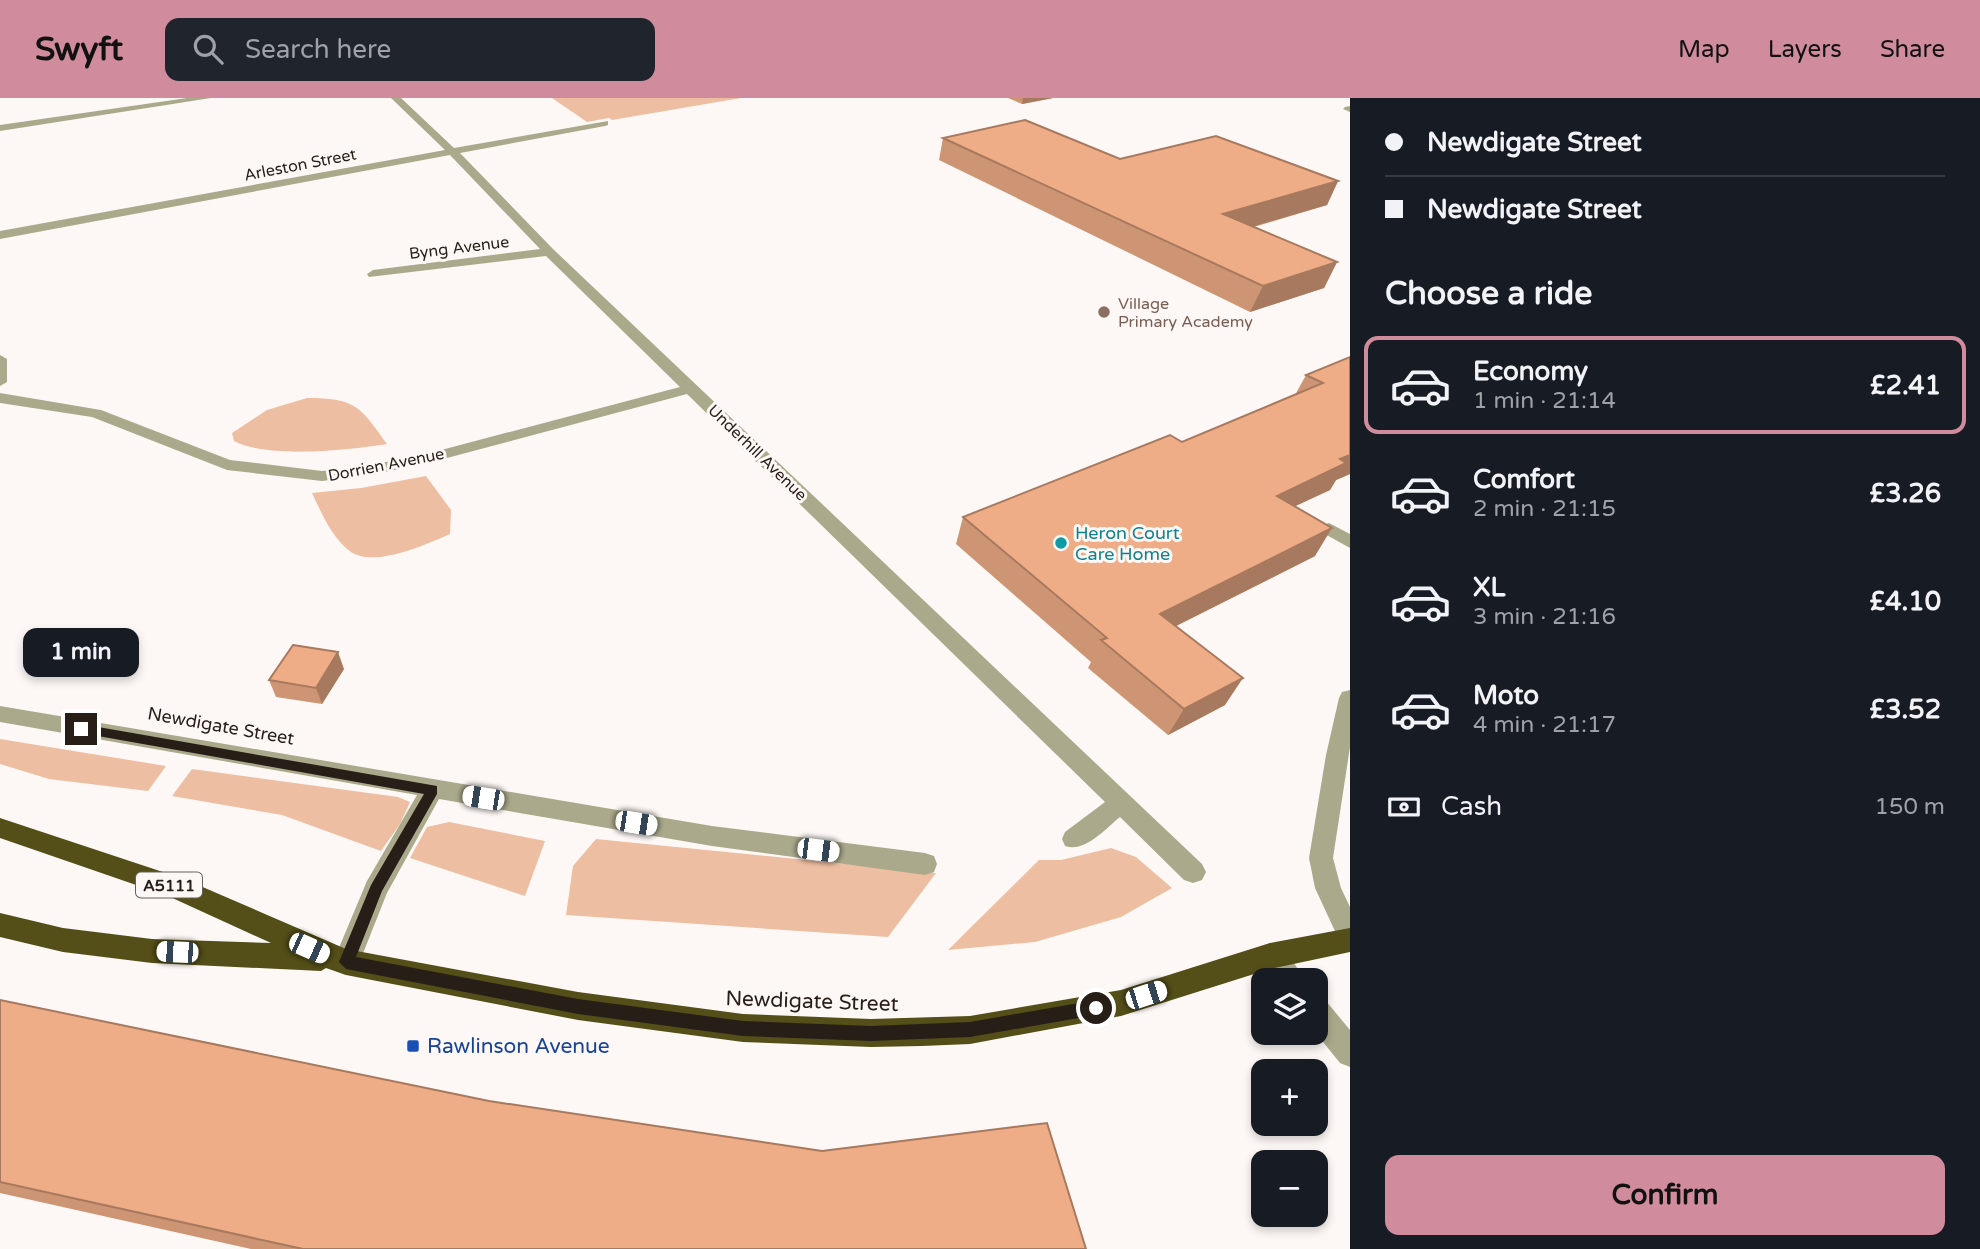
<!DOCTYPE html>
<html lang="en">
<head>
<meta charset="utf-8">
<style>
	body { margin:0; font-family:"Varela Round",sans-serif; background:#20242c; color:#f1f3f6; height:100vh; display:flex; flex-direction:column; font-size:26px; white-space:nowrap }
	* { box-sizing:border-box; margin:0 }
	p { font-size:23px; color:#9ea1a6 }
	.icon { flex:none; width:38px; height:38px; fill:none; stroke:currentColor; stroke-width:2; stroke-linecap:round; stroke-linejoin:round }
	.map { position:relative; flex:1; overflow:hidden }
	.drawer { display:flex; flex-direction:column; background:#171b24; width:630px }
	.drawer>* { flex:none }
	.top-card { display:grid; align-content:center; height:154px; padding:0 35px; background:#171b24 }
	.buttons { position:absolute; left:1251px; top:870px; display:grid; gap:14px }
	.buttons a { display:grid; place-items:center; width:77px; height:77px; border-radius:14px; background:#171b24; box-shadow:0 4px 10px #0003; font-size:35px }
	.end { position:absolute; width:32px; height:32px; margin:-16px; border:9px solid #271e18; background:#fff; box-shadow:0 0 0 4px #fff }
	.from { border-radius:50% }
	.bubble { position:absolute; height:49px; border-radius:14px; background:#171b24; box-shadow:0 4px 10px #0003; font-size:23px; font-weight:800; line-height:49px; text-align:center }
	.car { position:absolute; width:21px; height:42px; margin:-21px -10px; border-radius:9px; box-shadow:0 0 5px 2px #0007; background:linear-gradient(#fff 24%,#345 0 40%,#fff 0 76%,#345 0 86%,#fff 0) }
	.top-card b { display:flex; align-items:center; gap:24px; height:66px; font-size:26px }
	.top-card b+b { border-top:2px solid #363941 }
	.top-card i { width:18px; height:18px; background:#f1f3f6 }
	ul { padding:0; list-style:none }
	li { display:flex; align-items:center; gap:21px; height:98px; margin:0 14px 10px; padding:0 21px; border:4px solid transparent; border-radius:14px }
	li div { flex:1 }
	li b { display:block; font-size:26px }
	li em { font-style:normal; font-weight:800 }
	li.active { border-color:#d08c9c }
	li>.icon { width:63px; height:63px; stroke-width:1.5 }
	h2 { padding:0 35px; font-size:32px; line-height:84px }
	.pay { display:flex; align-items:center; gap:18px; height:77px; padding:0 35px; font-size:26px }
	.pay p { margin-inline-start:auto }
	.primary-button { display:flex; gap:14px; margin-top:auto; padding:14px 35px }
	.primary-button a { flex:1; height:80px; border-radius:14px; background:#d08c9c; color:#111; font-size:28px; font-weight:800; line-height:80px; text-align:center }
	header { display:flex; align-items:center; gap:42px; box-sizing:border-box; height:98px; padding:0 35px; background:#d08c9c; color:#111 }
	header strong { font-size:33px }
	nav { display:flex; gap:38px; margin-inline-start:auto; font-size:24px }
	.search { width:490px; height:63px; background:#20242c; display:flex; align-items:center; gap:18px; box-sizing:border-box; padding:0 24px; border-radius:14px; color:#9ea1a6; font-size:26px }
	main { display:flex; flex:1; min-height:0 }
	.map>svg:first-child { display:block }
</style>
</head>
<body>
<header>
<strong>Swyft</strong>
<div class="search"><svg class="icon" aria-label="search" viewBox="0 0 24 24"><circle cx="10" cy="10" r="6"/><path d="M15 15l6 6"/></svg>Search here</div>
<nav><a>Map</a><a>Layers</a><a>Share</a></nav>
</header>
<main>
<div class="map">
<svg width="1350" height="1151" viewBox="0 0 1350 1151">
	<rect width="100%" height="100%" fill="#fdf8f5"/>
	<!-- green -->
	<path fill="#eebea2" d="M 552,0 L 741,0 L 612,22 L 609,20 L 587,24 Z
		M 307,300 C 355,300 360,308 387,346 C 349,352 268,361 234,343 L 232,335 L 267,312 Z
		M 426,378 L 451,412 L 450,436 C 427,446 375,470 351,454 C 332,440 322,416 312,395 L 361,390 Z
		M 0,641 L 166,668 L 148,693 L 49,681 L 0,666 Z
		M 192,671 L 398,699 L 410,704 L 400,726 L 381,753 L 282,717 L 172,698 Z
		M 449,724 L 545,743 L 525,798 L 410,760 L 427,729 Z
		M 596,741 L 936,775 L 888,839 L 566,817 L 573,768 Z
		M 1111,750 L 1136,759 L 1172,790 L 1121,819 L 1035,844 L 948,852 L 1039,762 L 1061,762 Z"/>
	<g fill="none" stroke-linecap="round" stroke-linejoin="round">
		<!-- minor -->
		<path fill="#aba98b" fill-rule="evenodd" d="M 187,0 L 211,0 L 0,33 L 0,27 Z
			M 391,0 L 401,0 L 454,50 L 608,23 L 608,27 L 605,28 L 460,55 L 553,151 L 1202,766 L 1206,774 L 1202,782 L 1193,785 L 1184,782 L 1120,719 C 1105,731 1085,755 1065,748 L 1062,741 L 1065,734 L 1105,704 L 687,296 L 447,360 L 372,377 L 322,383 L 227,372 L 92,319 L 0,305 L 0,295 L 101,312 L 230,362 L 322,373 L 372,367 L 445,351 L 680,289 L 546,158 L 369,179 L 367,176 L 373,172 L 540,151 L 450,57 L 0,141 L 0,133 L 445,52 Z
			M 1350,8 L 1350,14 L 1343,11 L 1345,9 Z
			M 0,257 L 7,261 L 7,284 L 0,288 Z
			M 1329,425 L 1350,436 L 1350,450 L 1323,435 L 1320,431 L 1323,427 Z
			M 1350,592 L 1350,649 L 1333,760 L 1341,790 L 1350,809 L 1350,849 L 1341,846 L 1315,790 L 1309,760 L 1326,657 L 1339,600 L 1342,594 Z
			M 0,608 L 712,728 L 925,755 L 934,758 L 937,766 L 934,774 L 925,777 L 712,748 L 439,701 L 387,795 L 356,873 L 346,877 L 336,873 L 333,864 L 367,783 L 417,697 L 0,624 Z
			M 1270,845 C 1285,851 1297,867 1304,882 L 1273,882 L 1257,858 L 1261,849 Z
			M 1316,899 L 1326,903 L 1350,932 L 1350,969 L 1340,965 L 1315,934 Z"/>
		<!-- highway -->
		<path fill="#544f18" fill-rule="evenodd" d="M 0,720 L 184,781 L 346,851 L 578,894 L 743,916 L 871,921 L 970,918 L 1121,892 L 1270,845 L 1350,830 L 1350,854 L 1270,871 L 1121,918 L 970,946 L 922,948 L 871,949 L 743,944 L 578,922 L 346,877 L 326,870 L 321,873 L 152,865 L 63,854 L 0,839 L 0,815 L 63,830 L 152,841 L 271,845 L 168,798 L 0,740 Z"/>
	</g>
	<!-- wall -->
	<path fill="#ce9574" d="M 1008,0 L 1053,0 L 1022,6 Z
		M 943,40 L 1120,61 L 1338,83 L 1327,107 L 1254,129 L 1337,164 L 1324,190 L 1250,214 L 939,62 Z
		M 1350,259 L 1350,376 L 1336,382 L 1330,392 L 1295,408 L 1315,458 L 1176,528 L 1225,607 L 1168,637 L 1088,570 L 1091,564 L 956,446 L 963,419 L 1182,344 L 1295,297 L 1306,277 Z
		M 344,571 L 322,606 L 276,599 L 269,582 Z
		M 0,902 L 489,1003 L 1086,1151 L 251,1151 L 0,1095 Z"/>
	<!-- shaded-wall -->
	<path fill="#a7795e" d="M 1023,0 L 1053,0 L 1022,6 Z
		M 1338,83 L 1327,107 L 1213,140 L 1223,116 Z
		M 1337,164 L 1324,190 L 1250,214 L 1263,188 Z
		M 1350,357 L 1350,376 L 1336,382 L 1330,392 L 1261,424 L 1277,398 L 1340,361 Z
		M 1332,430 L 1315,458 L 1146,543 L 1160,516 Z
		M 338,554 L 344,571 L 322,606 L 316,590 Z
		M 1243,580 L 1225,607 L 1168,637 L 1184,611 Z"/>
	<!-- building -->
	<path fill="#efad87" stroke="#a7795e" stroke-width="2" d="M 1025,22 L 1120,61 L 1216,38 L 1338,83 L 1223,116 L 1337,164 L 1263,188 L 943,40 Z
		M 1350,259 L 1350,357 L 1340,361 L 1346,365 L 1277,398 L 1332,430 L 1160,516 L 1243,580 L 1184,611 L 1101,542 L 1107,540 L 963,419 L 1170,337 L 1182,344 L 1323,285 L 1306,277 Z
		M 293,547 L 338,554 L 316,590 L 269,582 Z
		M 0,902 L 489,1003 L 822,1053 L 1047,1025 L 1086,1151 L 303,1151 L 0,1084 Z"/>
	<!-- route -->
	<path fill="#271e18" d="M 81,626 L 437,688 L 437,696 L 382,793 L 356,859 L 578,901 L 743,923 L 871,928 L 970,924 L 1096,902 L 1101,905 L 1104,910 L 1101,915 L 1096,917 L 970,939 L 871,943 L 743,938 L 578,916 L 346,871 L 339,864 L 371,787 L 424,696 L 81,635 L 75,631 Z"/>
	<!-- markers -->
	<circle fill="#8d6e63" stroke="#fdf8f5" stroke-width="2.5" cx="1104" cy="214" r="7"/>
	<circle fill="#0f9aa8" stroke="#fdf8f5" stroke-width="2.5" cx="1061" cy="445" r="7"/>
	<rect fill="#1a4fb4" stroke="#fdf8f5" stroke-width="2.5" x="406" y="941" width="14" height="14" rx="3.5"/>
	<g text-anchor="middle" stroke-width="6" stroke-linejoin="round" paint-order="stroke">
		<!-- far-street labels -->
		<g font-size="16" fill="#271e18" stroke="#fdf8f5">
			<text transform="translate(300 66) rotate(-11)" y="6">Arleston Street</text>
			<text transform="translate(459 149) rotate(-7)" y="6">Byng Avenue</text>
			<text transform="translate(758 354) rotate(44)" y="6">Underhill Avenue</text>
			<text transform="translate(386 366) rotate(-11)" y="6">Dorrien Avenue</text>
		</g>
		<!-- far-education labels -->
		<g font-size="16" fill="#785e54" stroke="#fdf8f5" text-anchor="start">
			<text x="1118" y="211">Village<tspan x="1118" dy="18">Primary Academy</tspan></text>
		</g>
		<!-- shield labels -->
		<rect fill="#fdf8f5" stroke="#675f5a" stroke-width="2" x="136" y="774.5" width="66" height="25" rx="5"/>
		<g font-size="16" font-weight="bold" fill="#271e18">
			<text x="169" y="793">A5111</text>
		</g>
		<!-- culture labels -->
		<g font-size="18" fill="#0d838f" stroke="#fdf8f5" text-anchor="start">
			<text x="1075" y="441">Heron Court<tspan x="1075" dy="21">Care Home</tspan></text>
		</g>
		<!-- street labels -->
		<g font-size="18" fill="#271e18" stroke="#fdf8f5">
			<text transform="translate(221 628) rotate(10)" y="6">Newdigate Street</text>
		</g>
		<!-- near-street labels -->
		<g font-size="21" fill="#271e18" stroke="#fdf8f5">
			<text transform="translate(812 903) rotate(2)" y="7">Newdigate Street</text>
		</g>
		<!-- near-transit labels -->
		<g font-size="21" fill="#164399" stroke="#fdf8f5" text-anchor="start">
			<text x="427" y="955">Rawlinson Avenue</text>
		</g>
	</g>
</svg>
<div class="buttons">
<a><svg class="icon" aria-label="layers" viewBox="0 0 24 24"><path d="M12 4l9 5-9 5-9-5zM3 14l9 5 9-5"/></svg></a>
<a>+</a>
<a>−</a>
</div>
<i class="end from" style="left:1096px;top:910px"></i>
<i class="end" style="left:81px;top:631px"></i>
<div class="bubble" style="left:23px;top:530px;width:116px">1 min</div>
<i class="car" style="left:483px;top:700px;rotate:279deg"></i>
<i class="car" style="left:636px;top:725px;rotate:99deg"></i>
<i class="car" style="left:818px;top:752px;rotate:97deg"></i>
<i class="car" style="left:309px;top:850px;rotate:114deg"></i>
<i class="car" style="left:177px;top:854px;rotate:272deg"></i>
<i class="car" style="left:1146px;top:897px;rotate:72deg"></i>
</div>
<section class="drawer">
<div class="top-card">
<b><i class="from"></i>Newdigate Street</b>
<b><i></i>Newdigate Street</b>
</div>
<h2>Choose a ride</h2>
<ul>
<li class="active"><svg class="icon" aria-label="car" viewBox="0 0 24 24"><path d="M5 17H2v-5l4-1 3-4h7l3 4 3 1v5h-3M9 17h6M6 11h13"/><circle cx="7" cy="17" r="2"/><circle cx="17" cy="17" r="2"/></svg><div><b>Economy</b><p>1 min · 21:14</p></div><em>£2.41</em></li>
<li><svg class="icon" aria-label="car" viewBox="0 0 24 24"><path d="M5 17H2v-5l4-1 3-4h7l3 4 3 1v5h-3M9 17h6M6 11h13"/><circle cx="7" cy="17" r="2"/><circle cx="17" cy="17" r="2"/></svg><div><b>Comfort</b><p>2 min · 21:15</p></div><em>£3.26</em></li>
<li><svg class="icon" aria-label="car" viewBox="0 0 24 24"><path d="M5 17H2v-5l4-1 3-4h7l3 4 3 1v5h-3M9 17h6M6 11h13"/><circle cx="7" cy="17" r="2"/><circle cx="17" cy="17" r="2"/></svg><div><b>XL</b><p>3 min · 21:16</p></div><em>£4.10</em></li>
<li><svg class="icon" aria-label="car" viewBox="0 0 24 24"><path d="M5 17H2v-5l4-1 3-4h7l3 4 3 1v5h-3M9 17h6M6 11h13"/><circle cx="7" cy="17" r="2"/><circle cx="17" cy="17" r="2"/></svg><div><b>Moto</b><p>4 min · 21:17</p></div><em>£3.52</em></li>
</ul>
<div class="pay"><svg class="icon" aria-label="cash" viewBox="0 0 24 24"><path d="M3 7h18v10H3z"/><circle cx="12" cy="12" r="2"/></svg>Cash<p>150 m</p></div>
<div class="primary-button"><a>Confirm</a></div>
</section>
</main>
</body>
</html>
